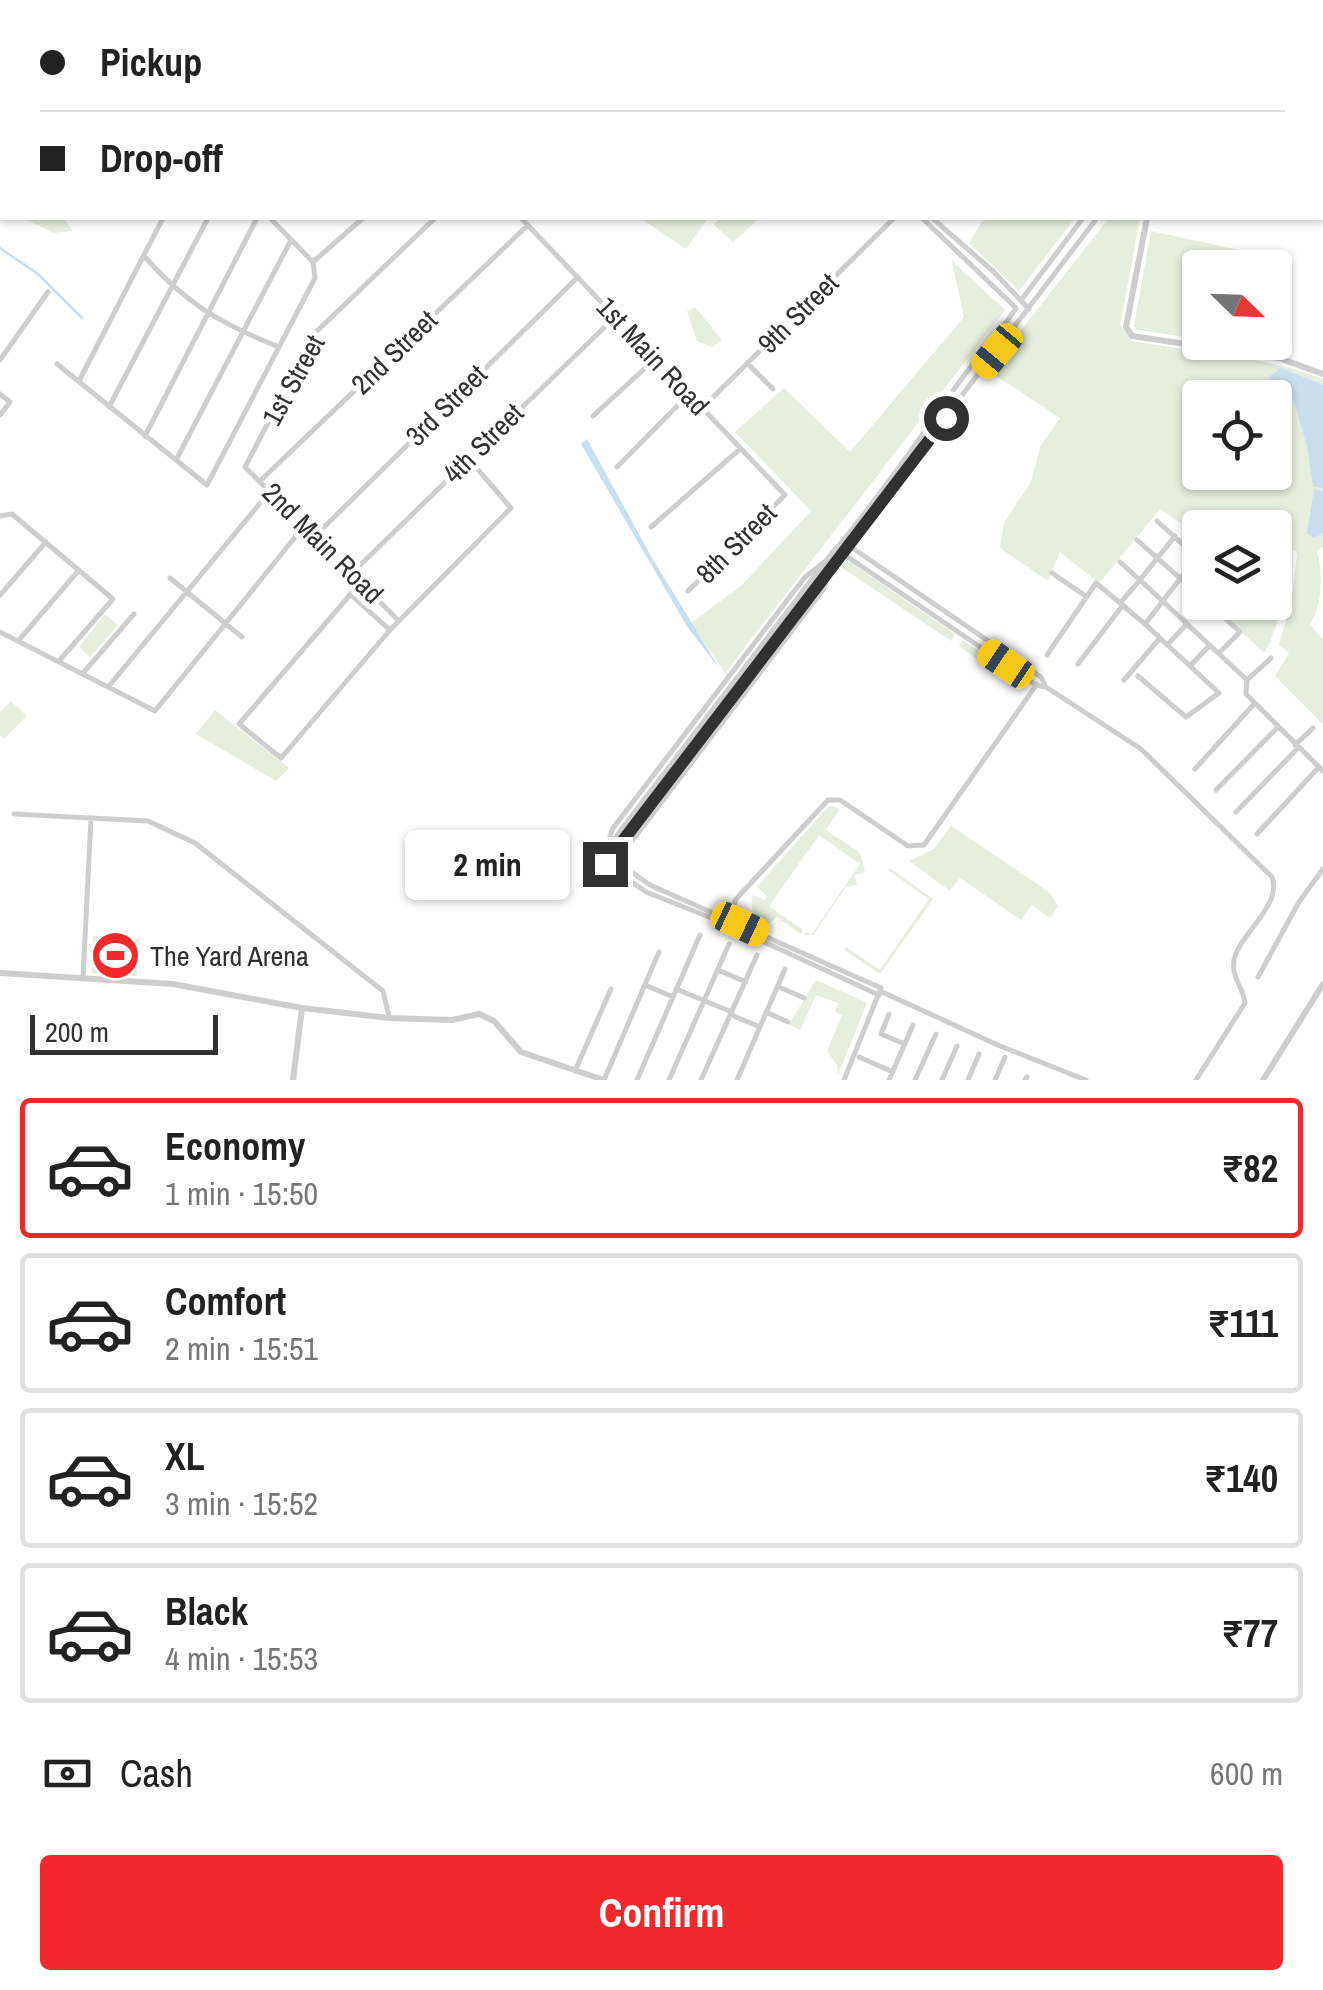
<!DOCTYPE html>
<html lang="en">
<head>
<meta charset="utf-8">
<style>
	body { margin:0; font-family:"Archivo Narrow",sans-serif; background:#f2f2f2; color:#222; height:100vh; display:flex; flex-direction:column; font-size:38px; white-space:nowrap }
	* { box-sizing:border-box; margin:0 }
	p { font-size:32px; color:#767676 }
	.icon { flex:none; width:55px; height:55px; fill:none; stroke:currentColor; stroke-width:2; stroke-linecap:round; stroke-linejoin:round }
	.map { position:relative; height:1080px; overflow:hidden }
	.side { display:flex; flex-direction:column; background:#fff; flex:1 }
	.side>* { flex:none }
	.banner { position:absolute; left:0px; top:0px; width:1325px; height:220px; box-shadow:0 2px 8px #0004; display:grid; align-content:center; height:220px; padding:0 40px; background:#fff }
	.needle { width:65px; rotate:113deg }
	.controls { position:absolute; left:1182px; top:250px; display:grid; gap:20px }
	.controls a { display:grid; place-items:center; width:110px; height:110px; border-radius:10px; background:#fff; box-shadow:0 2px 8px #0004; font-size:50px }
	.scale { position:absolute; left:30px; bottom:25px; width:188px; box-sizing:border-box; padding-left:10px; border:5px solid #313131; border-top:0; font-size:28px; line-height:35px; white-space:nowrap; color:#313131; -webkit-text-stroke:8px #fff; paint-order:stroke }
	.end { position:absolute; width:45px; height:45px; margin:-22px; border:12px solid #313131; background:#fff; box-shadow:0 0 0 5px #fff }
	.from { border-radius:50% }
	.bubble { position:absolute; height:70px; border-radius:10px; background:#fff; box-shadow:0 2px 8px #0004; font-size:32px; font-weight:800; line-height:70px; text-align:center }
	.car { position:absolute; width:30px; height:60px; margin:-30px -15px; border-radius:12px; box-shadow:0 0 8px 2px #0007; background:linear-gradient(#f5c518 24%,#345 0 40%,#f5c518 0 76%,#345 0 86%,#f5c518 0) }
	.banner b { display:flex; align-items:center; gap:35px; height:95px; font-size:38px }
	.banner b+b { border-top:2px solid #e0e0e0 }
	.banner i { width:25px; height:25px; background:#222 }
	ul { padding:18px 0 0; list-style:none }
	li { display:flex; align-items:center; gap:30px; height:140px; margin:0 20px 15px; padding:0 20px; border:5px solid #e0e0e0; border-radius:10px }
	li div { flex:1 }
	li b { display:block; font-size:38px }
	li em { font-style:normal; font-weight:800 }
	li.selected { border-color:#f2292b }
	li>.icon { width:90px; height:90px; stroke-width:1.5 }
	.pay { display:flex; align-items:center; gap:25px; height:110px; padding:0 40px; font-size:38px }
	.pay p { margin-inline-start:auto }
	.button { display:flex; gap:20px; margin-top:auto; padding:20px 40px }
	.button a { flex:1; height:115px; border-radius:10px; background:#f2292b; color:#fff; font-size:40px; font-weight:800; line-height:115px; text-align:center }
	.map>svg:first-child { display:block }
</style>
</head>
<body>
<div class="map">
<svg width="1323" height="1080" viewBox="0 0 1323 1080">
	<rect width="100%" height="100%" fill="#fff"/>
	<!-- green -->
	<path fill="#e6eede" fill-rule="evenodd" d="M 22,218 L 64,218 L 73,231 L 54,233 Z
		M 640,218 L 708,218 L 686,249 Z
		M 719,218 L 760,218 L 733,242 L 714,225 Z
		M 984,218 L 1075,218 L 1019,291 L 969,243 Z
		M 1109,218 L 1140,218 L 1120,325 L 1132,341 C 1195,352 1265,356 1323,379 L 1323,547 L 1317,551 C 1323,574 1323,604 1310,624 L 1323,640 L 1323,724 L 1275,676 L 1289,653 L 1279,645 L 1292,598 L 1297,554 L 1295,550 L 1289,552 C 1286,586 1282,622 1264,653 L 1211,603 L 1275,602 L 1275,528 L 1200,528 L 1200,536 L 1160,509 L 1099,583 L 1060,552 L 1048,581 L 1000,548 L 1004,523 L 1031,482 L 1040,447 L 1060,418 L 989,371 ZM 1200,398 L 1275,398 L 1275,472 L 1200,472 Z
		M 1151,231 L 1239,250 L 1241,267 L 1200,268 L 1200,339 L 1137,330 L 1134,326 Z
		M 952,261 L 1005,310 L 725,673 L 691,623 L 742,585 L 811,511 L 735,432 L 784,388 L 850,452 L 964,317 Z
		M 695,307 L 722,340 L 712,347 L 697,341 L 687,311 Z
		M 843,562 L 850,562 L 955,634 L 951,641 L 838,565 Z
		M 105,614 L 118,625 L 90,657 L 79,647 Z
		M 963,640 L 1003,667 L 998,674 L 959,646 Z
		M 11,701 L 27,716 L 4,739 L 0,735 L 0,712 Z
		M 215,710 L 289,768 L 276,781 L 196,734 Z
		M 834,806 L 839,810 L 826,830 L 860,853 L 865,872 L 855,875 L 857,885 L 846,887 L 813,935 L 804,935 L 806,932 L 811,935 L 860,864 L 819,835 L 769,906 L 803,930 L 801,934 L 777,917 L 769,924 C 755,915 749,912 753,895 L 764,900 L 767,896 L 757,887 L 828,807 Z
		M 951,826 L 1049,892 L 1058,906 L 1050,918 L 1032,905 L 1021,920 L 960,878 L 950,891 L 909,861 L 934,849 Z
		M 891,869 L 933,899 L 880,974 L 844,950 L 846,947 L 880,970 L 929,899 L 888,870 Z
		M 93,936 L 139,939 L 137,976 L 92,973 Z
		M 816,980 L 867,1003 L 838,1075 L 837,1065 L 827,1051 L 842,1015 L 835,1012 L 838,1003 L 816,995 L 800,1030 L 789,1024 Z"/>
	<!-- water -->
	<path fill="#c9deef" d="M 1281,368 L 1323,385 L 1323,488 L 1313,486 L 1307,446 L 1294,402 L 1269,389 L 1270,376 Z
		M 587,439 L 652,558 L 720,669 L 688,628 L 581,444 Z
		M 1314,489 L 1323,491 L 1323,533 L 1314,538 L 1307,533 Z"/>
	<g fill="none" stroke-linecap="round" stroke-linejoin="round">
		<!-- stream -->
		<path stroke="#c9deef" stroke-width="2.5" d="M 140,2 L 145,0
			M 0,248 L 38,274 L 82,318"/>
		<!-- minor -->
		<path stroke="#cecece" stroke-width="5" d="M 389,0 L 390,2
			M 727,0 L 730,2
			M 1170,0 L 1172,2
			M 1214,0 L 1216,2
			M 312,2 L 314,0
			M 617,2 L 619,0
			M 844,2 L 846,0
			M 855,2 L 857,0
			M 1199,2 L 1201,0
			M 1322,58 L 1323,58
			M 1322,62 L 1323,62
			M 0,83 L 2,84
			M 521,218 L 785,495 L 688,591
			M 922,218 L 1016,308 C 999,334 978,356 960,381 C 920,438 880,496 836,549 L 1036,685 L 1046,687 L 1141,749 L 1272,877 C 1282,905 1243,931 1235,956 C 1229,975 1243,986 1245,1003 L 1196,1080
			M 932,218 L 993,271 L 1029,309
			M 144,256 C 185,303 221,324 279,347
			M 313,262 L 363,218
			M 1022,299 L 1083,218
			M 0,360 L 48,292
			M 747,363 L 773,389
			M 57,364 L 207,485 L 315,278 L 313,262 L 270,218
			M 79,381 L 163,218
			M 0,394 L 10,402 L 0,415
			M 109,407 L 208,218
			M 702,408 L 894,218
			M 593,416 L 656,358
			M 145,436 L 257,218
			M 176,460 L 291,240
			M 617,467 L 689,394
			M 261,480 L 528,225
			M 0,516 L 12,514 L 113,599 L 59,661
			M 1157,521 L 1200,560
			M 651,527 L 740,449
			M 317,534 L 578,277
			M 1137,540 L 1200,596
			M 835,549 L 599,859 L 646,892 L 714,919 L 879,995
			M 1197,557 L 1145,624 L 1120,603 L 1140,580 L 1247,680 L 1246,694 L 1323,771
			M 827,560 L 805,577 L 613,828 L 604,853 L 650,885 L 881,988 L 844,1080
			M 1120,562 L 1140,580 L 1175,536
			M 353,572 L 616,316
			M 1052,573 L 1087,597
			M 170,578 L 242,637
			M 361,582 L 239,724 L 281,758 L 390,630 L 511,508 L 468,458
			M 350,594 L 390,630
			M 0,595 L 46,542
			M 1207,602 L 1240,632 L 1219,653
			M 399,621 L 245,467 L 315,333 L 435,218
			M 1145,624 L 1190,666
			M 0,632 L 155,711 L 296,536
			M 19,640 L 79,570
			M 1167,645 L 1187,624
			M 1047,655 L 1096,583 L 1119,602
			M 1078,664 L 1123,605
			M 84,672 L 134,614
			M 1138,676 L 1186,717 L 1219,693 L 1190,666 L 1210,645
			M 1124,680 L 1160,638
			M 1247,680 L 1271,658
			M 109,686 L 261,502
			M 1046,687 L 1041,677 L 848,545 L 1097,218
			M 1295,745 L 1313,728
			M 1195,769 L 1255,703
			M 1216,790 L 1278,727
			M 1236,812 L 1298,748
			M 14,814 L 148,821 L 195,843 L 383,991 L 389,1017
			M 1257,834 L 1319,767
			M 617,852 L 632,841 L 823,590 L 830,572
			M 608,859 L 841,554
			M 729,919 L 736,899 L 828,800 L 840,800 L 908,846 L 924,845 L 1037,684
			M 718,970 L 746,982
			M 1258,977 L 1299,902 L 1323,869
			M 83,978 L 91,818
			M 645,985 L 673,997
			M 779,987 L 804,998
			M 676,989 L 732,1012
			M 880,991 L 1000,1046 L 1086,1080
			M 766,1012 L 788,1022
			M 889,1014 L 881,1034 L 905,1044
			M 731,1015 L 760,1027
			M 859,1057 L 893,1072
			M 575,1071 L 611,989
			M 604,1080 L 659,952
			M 637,1080 L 700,935
			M 669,1080 L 729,944
			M 701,1080 L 757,955
			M 737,1080 L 785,969
			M 889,1080 L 913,1025
			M 915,1080 L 936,1034
			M 942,1080 L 957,1046
			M 968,1080 L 979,1054
			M 995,1080 L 1005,1057
			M 1025,1080 L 1027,1077"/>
		<!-- tertiary -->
		<path stroke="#cecece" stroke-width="6" d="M 967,0 L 969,2
			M 974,0 L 976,2
			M 1147,218 L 1126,327 L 1132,336 L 1279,358 L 1323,374
			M 0,973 L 173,984 L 302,1008 L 389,1018 L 452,1020 L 479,1014 L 494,1021 L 521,1052 L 604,1080
			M 293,1080 L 302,1008
			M 1263,1080 L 1323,984"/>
	</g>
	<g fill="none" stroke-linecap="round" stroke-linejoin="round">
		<!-- route -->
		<path stroke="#313131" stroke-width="12" d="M 605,864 L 946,418"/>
	</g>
	<!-- icons -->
	<defs>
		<symbol id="stadium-disc" viewBox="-11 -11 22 22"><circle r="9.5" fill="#f2292b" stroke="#fff"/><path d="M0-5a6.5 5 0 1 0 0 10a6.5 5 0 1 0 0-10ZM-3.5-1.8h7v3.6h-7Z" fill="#fff"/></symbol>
	</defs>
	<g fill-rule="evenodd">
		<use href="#stadium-disc" x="88" y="928" width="55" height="55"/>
	</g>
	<g text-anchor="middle" stroke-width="10" stroke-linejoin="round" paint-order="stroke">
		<!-- street labels -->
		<g font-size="28" fill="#313131" stroke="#fff">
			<text transform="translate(798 313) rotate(-45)" y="10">9th Street</text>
			<text transform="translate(394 352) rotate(-44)" y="10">2nd Street</text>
			<text transform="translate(653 356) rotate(47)" y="10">1st Main Road</text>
			<text transform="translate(293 380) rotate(-61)" y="10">1st Street</text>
			<text transform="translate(446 405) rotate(-45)" y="10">3rd Street</text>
			<text transform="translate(483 443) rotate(-45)" y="10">4th Street</text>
			<text transform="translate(323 543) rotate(45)" y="10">2nd Main Road</text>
			<text transform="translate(736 543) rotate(-45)" y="10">8th Street</text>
		</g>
		<!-- poi labels -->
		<g font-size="28" fill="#313131" stroke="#fff" text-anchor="start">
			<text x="150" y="966">The Yard Arena</text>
		</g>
	</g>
</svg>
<div class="controls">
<a><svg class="needle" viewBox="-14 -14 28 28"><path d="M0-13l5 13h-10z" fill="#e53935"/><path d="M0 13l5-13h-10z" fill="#767676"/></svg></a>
<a><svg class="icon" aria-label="locate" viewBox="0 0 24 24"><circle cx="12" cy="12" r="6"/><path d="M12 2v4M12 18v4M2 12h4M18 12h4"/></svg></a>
<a><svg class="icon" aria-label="layers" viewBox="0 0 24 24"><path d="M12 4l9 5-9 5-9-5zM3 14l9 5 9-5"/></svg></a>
</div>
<div class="scale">200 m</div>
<i class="end from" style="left:946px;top:418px"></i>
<i class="end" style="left:605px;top:864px"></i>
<div class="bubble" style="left:405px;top:830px;width:165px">2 min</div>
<i class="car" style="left:997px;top:351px;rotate:220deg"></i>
<i class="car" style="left:1006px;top:664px;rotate:304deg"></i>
<i class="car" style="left:740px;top:924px;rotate:115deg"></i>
<div class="banner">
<b><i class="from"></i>Pickup</b>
<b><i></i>Drop-off</b>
</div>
</div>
<section class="side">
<ul>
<li class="selected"><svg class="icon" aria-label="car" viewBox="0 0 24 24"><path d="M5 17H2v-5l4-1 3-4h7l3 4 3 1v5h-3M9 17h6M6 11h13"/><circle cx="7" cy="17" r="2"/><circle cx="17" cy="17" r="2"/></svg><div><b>Economy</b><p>1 min · 15:50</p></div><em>₹82</em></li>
<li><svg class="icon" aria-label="car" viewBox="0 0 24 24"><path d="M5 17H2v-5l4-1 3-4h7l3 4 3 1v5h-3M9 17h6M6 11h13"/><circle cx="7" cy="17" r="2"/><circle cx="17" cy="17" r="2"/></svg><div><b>Comfort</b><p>2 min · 15:51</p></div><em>₹111</em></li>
<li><svg class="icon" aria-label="car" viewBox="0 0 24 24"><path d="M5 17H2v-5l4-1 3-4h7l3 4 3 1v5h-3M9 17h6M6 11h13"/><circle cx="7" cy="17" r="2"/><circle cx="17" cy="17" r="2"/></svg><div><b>XL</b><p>3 min · 15:52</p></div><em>₹140</em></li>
<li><svg class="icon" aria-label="car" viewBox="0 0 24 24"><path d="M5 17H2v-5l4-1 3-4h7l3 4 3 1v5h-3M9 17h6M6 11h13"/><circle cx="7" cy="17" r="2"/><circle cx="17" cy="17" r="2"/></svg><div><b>Black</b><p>4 min · 15:53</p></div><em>₹77</em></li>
</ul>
<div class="pay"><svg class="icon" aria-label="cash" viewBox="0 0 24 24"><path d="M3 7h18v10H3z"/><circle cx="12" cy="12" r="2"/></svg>Cash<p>600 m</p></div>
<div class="button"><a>Confirm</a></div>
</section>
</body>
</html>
